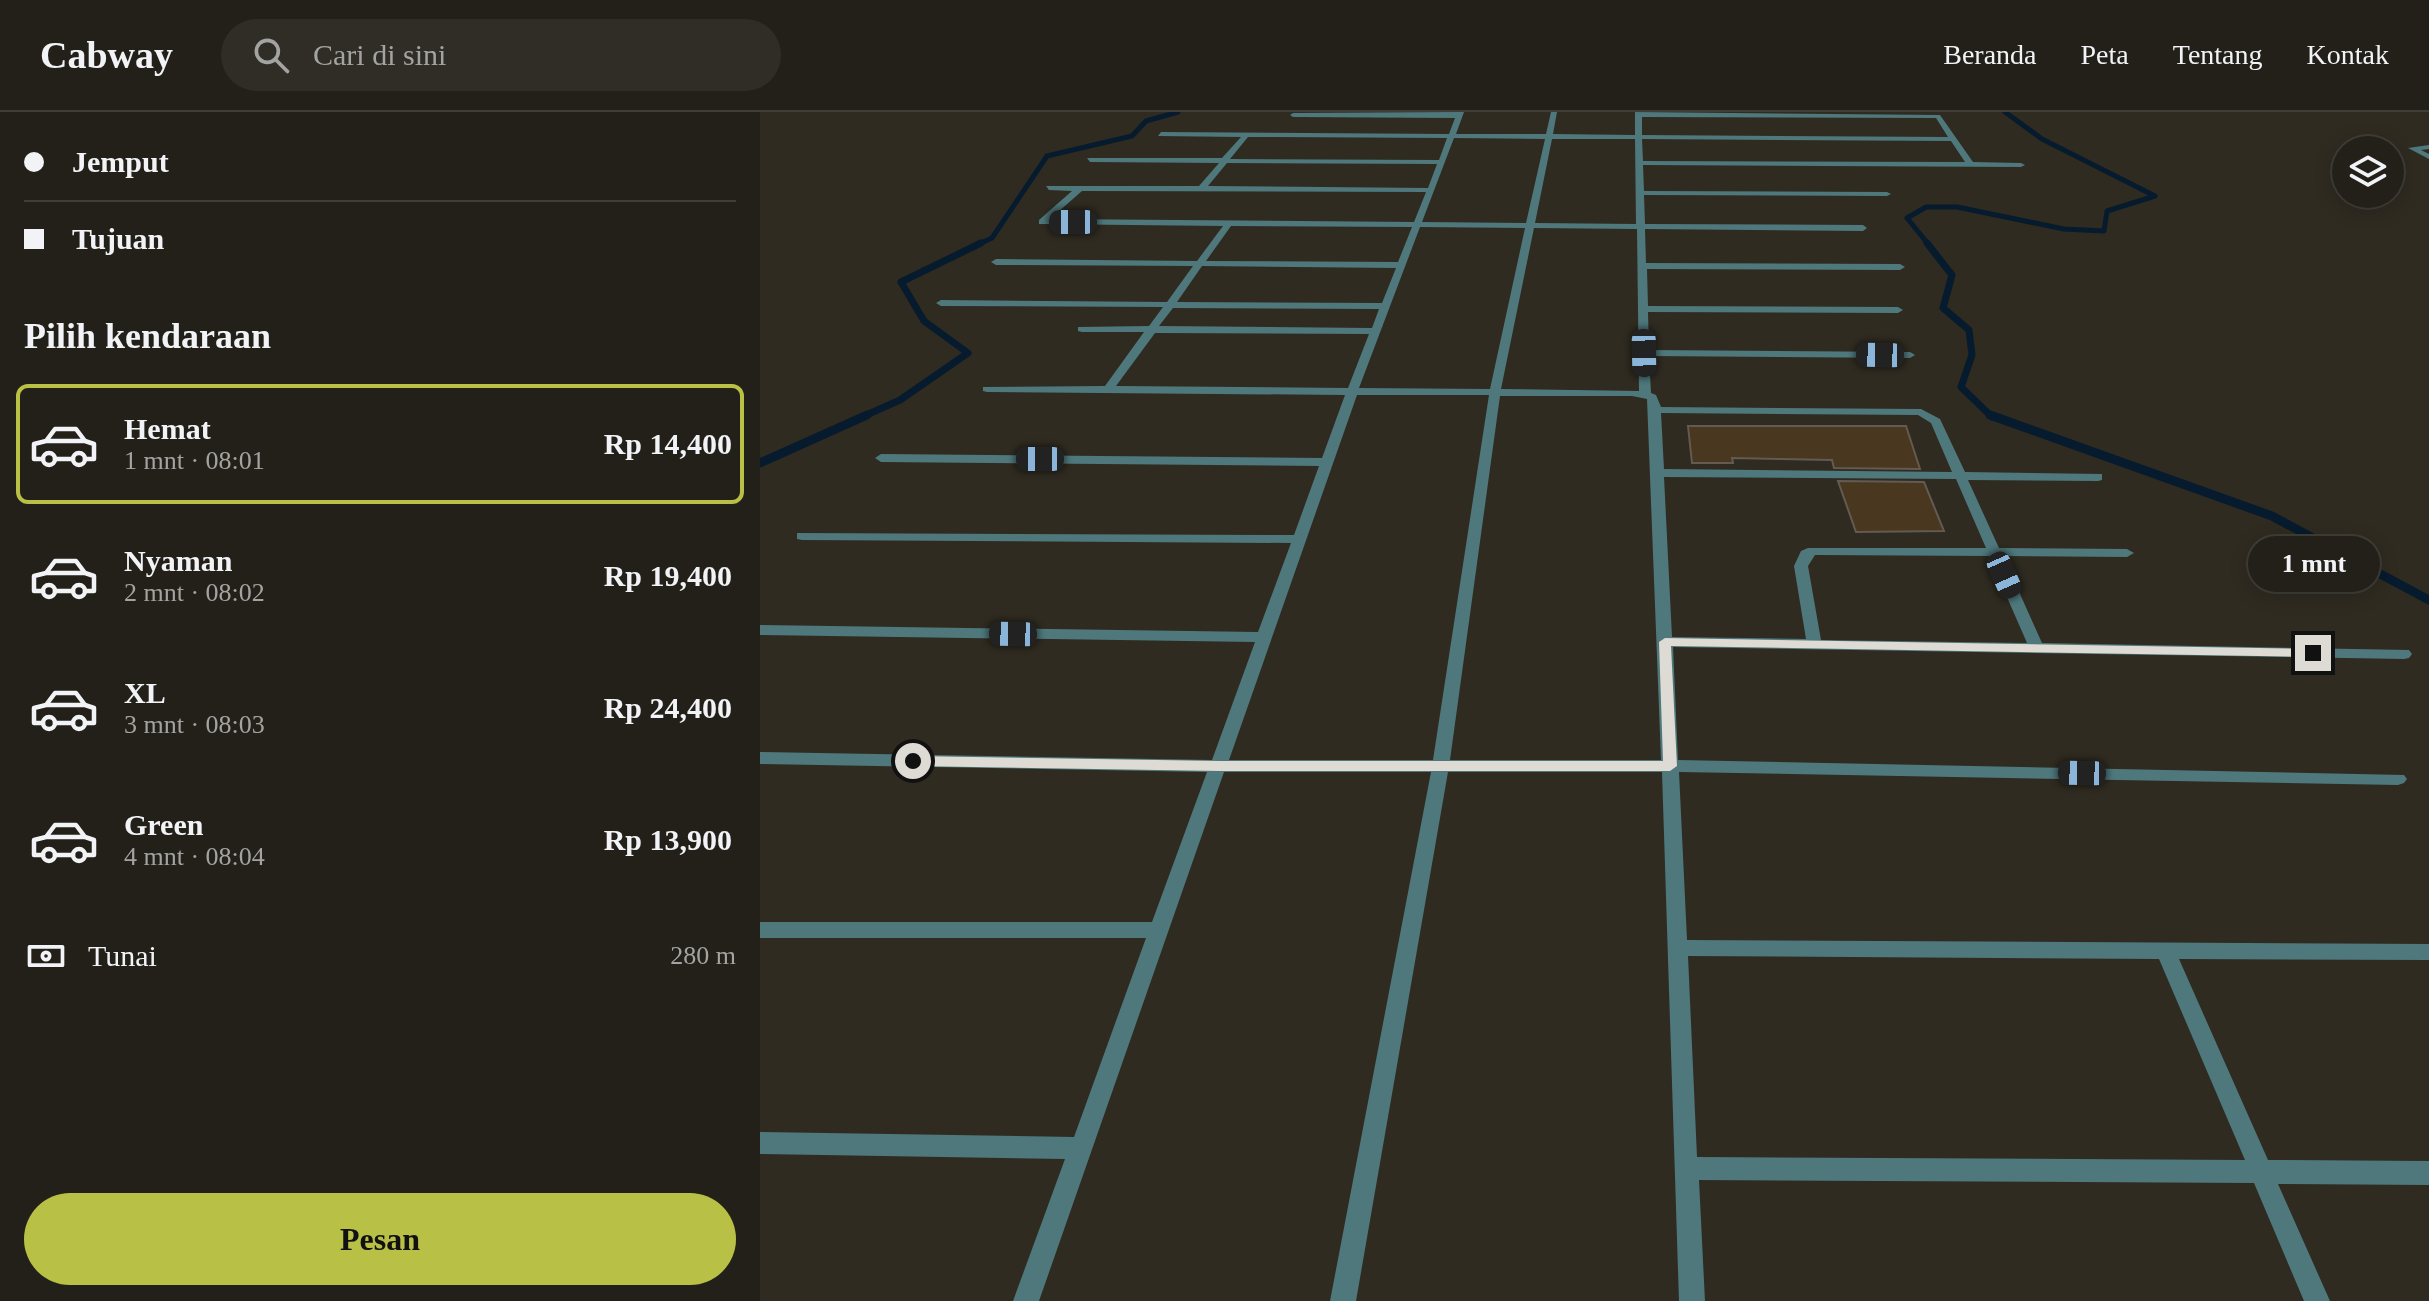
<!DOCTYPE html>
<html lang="id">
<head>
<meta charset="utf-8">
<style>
	body { margin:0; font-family:"Times New Roman",serif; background:#2f2d26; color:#f1f3f6; height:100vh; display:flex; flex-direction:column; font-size:30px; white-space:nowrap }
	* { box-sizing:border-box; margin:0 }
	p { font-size:26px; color:#a3a3a2 }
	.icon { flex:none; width:44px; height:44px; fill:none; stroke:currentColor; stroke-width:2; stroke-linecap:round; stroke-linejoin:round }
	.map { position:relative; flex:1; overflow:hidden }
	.side { display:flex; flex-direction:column; background:#232019; width:760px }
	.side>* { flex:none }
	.guide { display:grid; align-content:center; height:176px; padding:0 24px; background:#232019 }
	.fabs { position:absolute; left:1572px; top:24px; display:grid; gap:16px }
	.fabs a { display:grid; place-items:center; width:72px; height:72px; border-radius:50%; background:#232019; box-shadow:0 4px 20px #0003,0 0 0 2px #403e38; font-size:40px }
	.end { position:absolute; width:36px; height:36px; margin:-18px; border:10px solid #dedad4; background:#111; box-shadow:0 0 0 4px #111 }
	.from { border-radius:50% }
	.bubble { position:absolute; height:56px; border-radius:28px; background:#232019; box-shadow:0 4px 20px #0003,0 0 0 2px #403e38; font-size:26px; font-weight:800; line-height:56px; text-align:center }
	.car { position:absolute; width:24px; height:48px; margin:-24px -12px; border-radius:10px; box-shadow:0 0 6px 2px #0007; background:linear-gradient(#222 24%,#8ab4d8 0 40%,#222 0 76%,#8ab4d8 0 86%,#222 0) }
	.guide b { display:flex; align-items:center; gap:28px; height:76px; font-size:30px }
	.guide b+b { border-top:2px solid #403e38 }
	.guide i { width:20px; height:20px; background:#f1f3f6 }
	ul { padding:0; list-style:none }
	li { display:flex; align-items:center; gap:24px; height:120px; margin:0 16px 12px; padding:0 8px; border:4px solid transparent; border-radius:12px }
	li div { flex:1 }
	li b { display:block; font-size:30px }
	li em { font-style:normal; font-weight:800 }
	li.on { border-color:#b9c046 }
	li>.icon { width:72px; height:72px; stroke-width:1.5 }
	h2 { padding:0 24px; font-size:36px; line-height:96px }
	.pay { display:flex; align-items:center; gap:20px; height:88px; padding:0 24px; font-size:30px }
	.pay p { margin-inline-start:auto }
	.button { display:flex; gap:16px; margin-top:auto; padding:16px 24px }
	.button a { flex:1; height:92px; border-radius:48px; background:#b9c046; color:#111; font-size:32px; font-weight:800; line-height:92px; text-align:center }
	header { display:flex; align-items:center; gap:48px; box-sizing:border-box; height:112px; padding:0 40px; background:#232019; border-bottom:2px solid #403e38 }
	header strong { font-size:38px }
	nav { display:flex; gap:44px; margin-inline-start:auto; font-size:28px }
	.search { width:560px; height:72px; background:#2f2d26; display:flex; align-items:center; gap:20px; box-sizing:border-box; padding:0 28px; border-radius:44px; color:#a3a3a2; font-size:30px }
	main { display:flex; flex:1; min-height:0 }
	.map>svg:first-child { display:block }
</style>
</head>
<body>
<header>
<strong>Cabway</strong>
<div class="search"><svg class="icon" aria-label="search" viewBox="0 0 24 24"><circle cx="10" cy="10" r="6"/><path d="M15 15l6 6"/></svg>Cari di sini</div>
<nav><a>Beranda</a><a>Peta</a><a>Tentang</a><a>Kontak</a></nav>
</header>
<main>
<section class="side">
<div class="guide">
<b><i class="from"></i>Jemput</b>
<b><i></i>Tujuan</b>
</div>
<h2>Pilih kendaraan</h2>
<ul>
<li class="on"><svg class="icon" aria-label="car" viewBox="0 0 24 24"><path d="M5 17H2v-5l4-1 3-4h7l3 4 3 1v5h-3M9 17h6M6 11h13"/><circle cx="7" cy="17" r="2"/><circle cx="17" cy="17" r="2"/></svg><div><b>Hemat</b><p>1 mnt · 08:01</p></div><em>Rp 14,400</em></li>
<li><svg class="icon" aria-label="car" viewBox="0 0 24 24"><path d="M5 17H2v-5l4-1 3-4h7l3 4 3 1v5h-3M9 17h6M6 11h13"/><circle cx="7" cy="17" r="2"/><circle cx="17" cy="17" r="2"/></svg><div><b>Nyaman</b><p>2 mnt · 08:02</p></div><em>Rp 19,400</em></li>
<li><svg class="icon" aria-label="car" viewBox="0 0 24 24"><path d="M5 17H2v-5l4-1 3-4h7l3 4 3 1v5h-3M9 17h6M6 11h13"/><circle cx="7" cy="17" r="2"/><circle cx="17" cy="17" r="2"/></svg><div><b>XL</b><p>3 mnt · 08:03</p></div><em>Rp 24,400</em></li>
<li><svg class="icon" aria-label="car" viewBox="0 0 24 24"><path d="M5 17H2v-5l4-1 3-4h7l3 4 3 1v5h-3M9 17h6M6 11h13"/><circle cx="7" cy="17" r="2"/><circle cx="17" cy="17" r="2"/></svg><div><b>Green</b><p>4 mnt · 08:04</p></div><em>Rp 13,900</em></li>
</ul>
<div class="pay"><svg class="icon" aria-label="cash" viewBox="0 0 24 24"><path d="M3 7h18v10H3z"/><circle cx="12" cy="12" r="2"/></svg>Tunai<p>280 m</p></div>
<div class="button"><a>Pesan</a></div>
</section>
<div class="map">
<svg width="1669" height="1189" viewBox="0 0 1669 1189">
	<rect width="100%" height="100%" fill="#2f2b21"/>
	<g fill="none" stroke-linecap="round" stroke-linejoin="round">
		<!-- stream-far2 -->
		<path stroke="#061b2d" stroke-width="5" d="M 217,133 L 232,126 L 287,44 L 372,24 L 386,9 L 418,0
			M 1169,133 L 1147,106 L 1166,95 L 1197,95 L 1304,117 L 1344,119 L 1347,99 L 1395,84 L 1282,27 L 1245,0"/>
		<!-- stream-far1 -->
		<path stroke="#061b2d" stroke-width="7" d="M 1167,131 L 1192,163 L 1183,196 L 1209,218 L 1212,243 L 1201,275 L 1232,305
			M 102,305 L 140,288 L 208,241 L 164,209 L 141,170 L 221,131"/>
		<!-- stream -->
		<path stroke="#061b2d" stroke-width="9" d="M 1230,303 L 1512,404 L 1669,488
			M 0,351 L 107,303"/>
	</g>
	<!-- building -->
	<path fill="#49371f" stroke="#635b52" stroke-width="2" d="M 928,314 L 1146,314 L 1160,357 L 1074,356 L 1072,348 L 1020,347 L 972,346 L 973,351 L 932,351 Z
		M 1078,369 L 1164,370 L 1184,419 L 1096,420 Z"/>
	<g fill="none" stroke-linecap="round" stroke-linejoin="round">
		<!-- street -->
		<path fill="#4e787c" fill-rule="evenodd" d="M 698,0 L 704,0 L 696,22 L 786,22 L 791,0 L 797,0 L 793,22 L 875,23 L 875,0 L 1180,3 L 1213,50 L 1261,51 L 1265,53 L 1261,55 L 883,53 L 884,79 L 1127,80 L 1131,82 L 1127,84 L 884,83 L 885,112 L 1103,113 L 1107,116 L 1103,119 L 885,117 L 886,151 L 1140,152 L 1145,155 L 1140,158 L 887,157 L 888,194 L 1138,195 L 1143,198 L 1138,201 L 888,200 L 889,238 L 1150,240 L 1155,243 L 1150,246 L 889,244 L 891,281 L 896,283 L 901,295 L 1161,297 L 1180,307 L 1205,360 L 1342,362 L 1342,368 L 1338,369 L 1208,368 L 1239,436 L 1367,437 L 1374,441 L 1367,445 L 1243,444 L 1282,531 L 1649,538 L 1652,542 L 1649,546 L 1644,547 L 913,535 L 918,648 L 1644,663 L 1647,667 L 1644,671 L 1638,673 L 919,660 L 927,828 L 1669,832 L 1669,848 L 1419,847 L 1508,1048 L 1669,1049 L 1669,1073 L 1518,1072 L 1570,1189 L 1544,1189 L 1494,1071 L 939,1068 L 945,1189 L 919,1189 L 902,660 L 688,660 L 596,1189 L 570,1189 L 671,660 L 464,660 L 279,1189 L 253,1189 L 305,1047 L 0,1042 L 0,1020 L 314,1025 L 386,826 L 0,826 L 0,810 L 392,810 L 447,660 L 0,652 L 0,640 L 452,648 L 495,530 L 0,523 L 0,513 L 498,520 L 531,431 L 42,428 L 37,427 L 37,421 L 534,423 L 559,354 L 121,350 L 115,346 L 121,342 L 562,346 L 585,283 L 227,280 L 223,279 L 223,275 L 345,274 L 384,220 L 322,220 L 318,219 L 318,215 L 389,214 L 403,195 L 181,194 L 176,191 L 181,188 L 407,190 L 433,154 L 236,153 L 231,150 L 236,147 L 437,149 L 463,114 L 279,112 L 279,108 L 312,79 L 289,78 L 286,74 L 439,74 L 459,51 L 330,50 L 327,46 L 462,46 L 481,25 L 398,24 L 401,20 L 689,22 L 695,6 L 533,5 L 530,3 L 533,1 ZM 882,5 L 1176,6 L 1188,25 L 882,23 ZM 488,25 L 687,26 L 679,48 L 470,47 ZM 694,26 L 785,27 L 766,111 L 662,110 ZM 792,27 L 875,27 L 876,112 L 775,111 ZM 882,27 L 1191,29 L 1205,50 L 883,49 ZM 467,51 L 677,52 L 668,76 L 448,74 ZM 322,79 L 666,80 L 654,110 L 290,107 ZM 471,114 L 652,115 L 638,150 L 446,149 ZM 660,115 L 765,116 L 730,277 L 599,276 ZM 774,116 L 877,117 L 879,279 L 741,277 ZM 442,154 L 636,156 L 622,191 L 417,190 ZM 413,196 L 619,197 L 612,216 L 399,214 ZM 395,221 L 609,222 L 588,276 L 356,274 ZM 597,283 L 729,283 L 673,648 L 469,648 ZM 740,284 L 872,284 L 887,287 L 901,648 L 690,648 ZM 901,301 L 1158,303 L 1171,311 L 1192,360 L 904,357 ZM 904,365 L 1196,367 L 1226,436 L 1048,436 L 1041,439 L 1034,454 L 1046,527 L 912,525 ZM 1055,443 L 1229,444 L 1267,531 L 1061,528 L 1048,454 ZM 928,844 L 1399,847 L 1485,1048 L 937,1045 Z
			M 1669,33 L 1669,37 L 1661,38 L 1669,42 L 1669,47 L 1648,36 Z"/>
	</g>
	<!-- route -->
	<path fill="#dedad4" d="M 905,526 L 1553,537 L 1559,541 L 1553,545 L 911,534 L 917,654 L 910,659 L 460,659 L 153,654 L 147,649 L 153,644 L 460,649 L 903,649 L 899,530 Z"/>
</svg>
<div class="fabs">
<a><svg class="icon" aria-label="layers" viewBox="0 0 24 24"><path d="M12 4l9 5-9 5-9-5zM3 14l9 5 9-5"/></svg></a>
</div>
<i class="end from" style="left:153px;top:649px"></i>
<i class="end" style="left:1553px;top:541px"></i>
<div class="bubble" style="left:1488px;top:424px;width:132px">1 mnt</div>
<i class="car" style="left:313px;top:110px;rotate:270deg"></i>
<i class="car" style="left:884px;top:241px;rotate:179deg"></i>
<i class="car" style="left:1120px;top:243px;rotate:271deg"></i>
<i class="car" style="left:280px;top:347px;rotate:270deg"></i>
<i class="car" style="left:1244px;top:463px;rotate:156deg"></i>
<i class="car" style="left:253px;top:522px;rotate:271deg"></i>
<i class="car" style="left:1322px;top:661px;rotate:271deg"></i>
</div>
</main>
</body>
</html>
